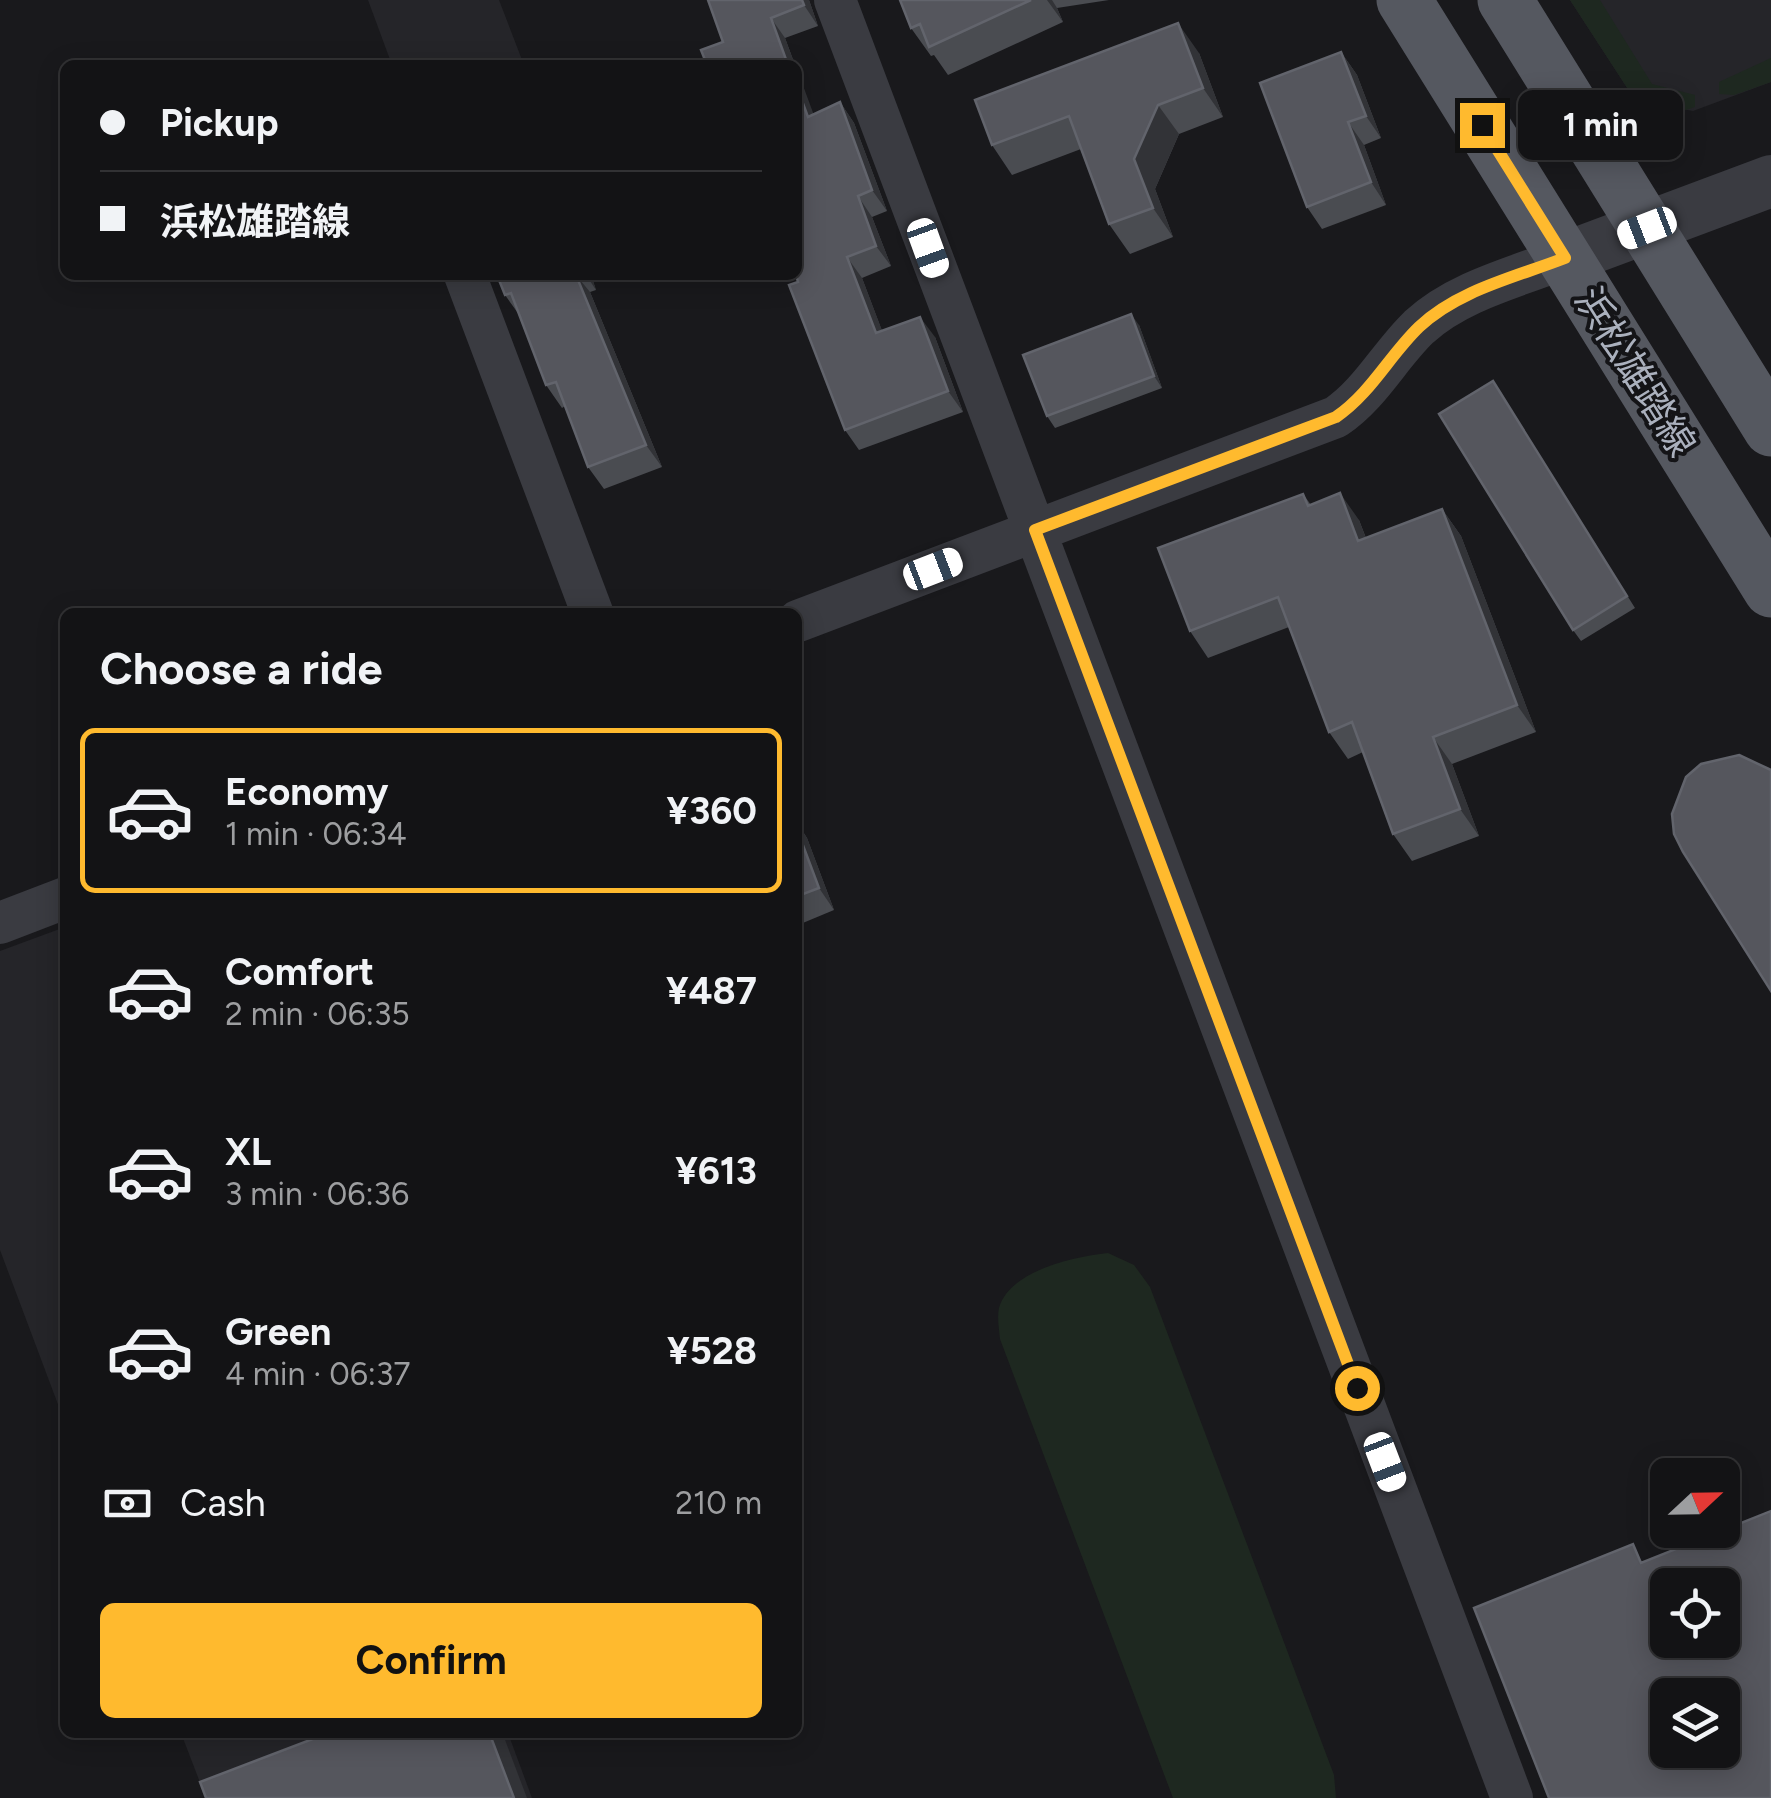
<!DOCTYPE html>
<html lang="en">
<head>
<meta charset="utf-8">
<style>
	body { margin:0; font-family:Figtree,"Noto Sans JP",sans-serif; background:#202022; color:#f1f3f6; height:100vh; display:flex; flex-direction:column; font-size:38px; white-space:nowrap }
	* { box-sizing:border-box; margin:0 }
	p { font-size:32px; color:#9d9ea0 }
	.icon { flex:none; width:55px; height:55px; fill:none; stroke:currentColor; stroke-width:2; stroke-linecap:round; stroke-linejoin:round }
	.map { position:relative; flex:1; overflow:hidden }
	.drawer { position:absolute; left:60px; top:608px; width:742px; height:1130px; display:flex; flex-direction:column; background:#131315; border-radius:15px; box-shadow:0 5px 25px #0003,0 0 0 2px #323234 }
	.drawer>* { flex:none }
	.banner { position:absolute; left:60px; top:60px; width:742px; height:220px; border-radius:15px; box-shadow:0 5px 25px #0003,0 0 0 2px #323234; display:grid; align-content:center; height:220px; padding:0 40px; background:#131315 }
	.needle { width:65px; rotate:68deg }
	.tools { position:absolute; left:1650px; top:1458px; display:grid; gap:20px }
	.tools a { display:grid; place-items:center; width:90px; height:90px; border-radius:15px; background:#131315; box-shadow:0 5px 25px #0003,0 0 0 2px #323234; font-size:50px }
	.end { position:absolute; width:45px; height:45px; margin:-22px; border:12px solid #ffba2e; background:#111; box-shadow:0 0 0 5px #111 }
	.from { border-radius:50% }
	.bubble { position:absolute; height:70px; border-radius:15px; background:#131315; box-shadow:0 5px 25px #0003,0 0 0 2px #323234; font-size:32px; font-weight:700; line-height:70px; text-align:center }
	.car { position:absolute; width:30px; height:60px; margin:-30px -15px; border-radius:12px; box-shadow:0 0 8px 2px #0007; background:linear-gradient(#fff 24%,#345 0 40%,#fff 0 76%,#345 0 86%,#fff 0) }
	.banner b { display:flex; align-items:center; gap:35px; height:95px; font-size:38px }
	.banner b+b { border-top:2px solid #323234 }
	.banner i { width:25px; height:25px; background:#f1f3f6 }
	ul { padding:0; list-style:none }
	li { display:flex; align-items:center; gap:30px; height:165px; margin:0 20px 15px; padding:0 20px; border:5px solid transparent; border-radius:15px }
	li div { flex:1 }
	li b { display:block; font-size:38px }
	li em { font-style:normal; font-weight:700 }
	li.on { border-color:#ffba2e }
	li>.icon { width:90px; height:90px; stroke-width:1.5 }
	h2 { padding:0 40px; font-size:45px; line-height:120px }
	.pay { display:flex; align-items:center; gap:25px; height:110px; padding:0 40px; font-size:38px }
	.pay p { margin-inline-start:auto }
	.button { display:flex; gap:20px; margin-top:auto; padding:20px 40px }
	.button a { flex:1; height:115px; border-radius:15px; background:#ffba2e; color:#111; font-size:40px; font-weight:700; line-height:115px; text-align:center }
	.map>svg:first-child { display:block }
</style>
</head>
<body>
<div class="map">
<svg width="1771" height="1798" viewBox="0 0 1771 1798">
	<rect width="100%" height="100%" fill="#19191c"/>
	<!-- built -->
	<path fill="#252529" d="M 368,0 L 499,0 L 524,65 L 392,65 Z
		M 1570,0 L 1771,0 L 1771,82 L 1693,111 L 1635,100 Z
		M 65,927 L 65,1423 L 0,1250 L 0,951 Z
		M 181,1733 L 508,1733 L 532,1798 L 206,1798 Z"/>
	<!-- green -->
	<path fill="#1e2820" d="M 1570,0 L 1600,0 L 1652,84 L 1695,95 L 1695,107 L 1686,110 L 1635,100 Z
		M 1771,58 L 1771,82 L 1734,95 L 1719,94 L 1719,82 Z
		M 1108,1253 L 1134,1265 L 1150,1287 L 1334,1775 L 1336,1798 L 1173,1798 L 1000,1339 C 999,1329 997,1317 999,1308 C 1010,1270 1074,1257 1108,1253 Z"/>
	<g fill="none" stroke-linecap="round" stroke-linejoin="round">
		<!-- minor -->
		<path stroke="#3a3b41" stroke-width="42" d="M 835,0 L 1035,531 L 1336,417 C 1371,393 1389,356 1419,327 C 1458,291 1516,277 1565,258
			M 465,275 L 592,612
			M 798,621 L 1035,531 L 1512,1798
			M 0,923 L 65,898"/>
		<!-- tertiary -->
		<path stroke="#3a3b41" stroke-width="52" d="M 1565,258 L 1771,181"/>
		<!-- primary -->
		<path stroke="#555860" stroke-width="55" d="M 1404,0 L 1771,590
			M 1505,0 L 1771,429"/>
	</g>
	<!-- wall -->
	<path fill="#4a4c51" d="M 708,0 L 809,0 L 818,26 L 785,38 L 795,65 L 707,65 L 723,42 Z
		M 900,0 L 1109,0 L 1057,8 L 1063,22 L 948,75 L 934,55 L 931,56 L 911,28 Z
		M 1341,52 L 1357,75 L 1381,138 L 1364,145 L 1386,205 L 1322,229 L 1307,207 Z
		M 1199,53 L 1223,117 L 1179,134 L 1155,189 L 1173,237 L 1130,254 L 1109,224 L 1081,149 L 1012,175 L 992,145 Z
		M 840,102 L 854,123 L 887,211 L 872,217 L 891,266 L 862,278 L 882,331 L 935,337 L 963,412 L 859,450 L 845,430 L 798,282 L 799,194 L 813,114 Z
		M 497,275 L 591,275 L 596,290 L 590,292 L 662,467 L 604,489 L 588,467 L 565,406 L 562,408 L 546,385 L 520,316 L 505,295 Z
		M 1139,325 L 1162,388 L 1055,428 L 1047,416 Z
		M 1493,381 L 1635,608 L 1581,641 L 1573,630 Z
		M 1303,494 L 1311,505 L 1359,520 L 1366,538 L 1442,509 L 1461,536 L 1536,732 L 1452,764 L 1479,836 L 1412,861 L 1393,834 L 1363,752 L 1348,759 L 1329,732 L 1289,627 L 1208,658 L 1190,631 Z
		M 798,824 L 807,838 L 834,910 L 798,925 Z"/>
	<!-- shaded-wall -->
	<path fill="#323337" d="M 802,0 L 809,0 L 818,26 L 804,5 Z
		M 1047,0 L 1052,0 L 1057,8 L 1063,22 Z
		M 771,18 L 785,38 L 795,65 L 788,65 Z
		M 1178,23 L 1199,53 L 1223,117 L 1203,88 Z
		M 1341,52 L 1357,75 L 1381,138 L 1366,116 Z
		M 798,72 L 822,137 L 808,117 L 798,90 Z
		M 840,102 L 854,123 L 887,211 L 872,190 Z
		M 1158,105 L 1179,134 L 1155,189 L 1173,237 L 1153,208 L 1134,159 Z
		M 1348,122 L 1364,145 L 1386,205 L 1371,182 Z
		M 858,196 L 872,217 L 891,266 L 876,246 Z
		M 847,257 L 862,278 L 891,354 L 876,333 Z
		M 576,275 L 590,292 L 662,467 L 646,445 Z
		M 586,275 L 591,275 L 596,290 Z
		M 1131,314 L 1139,325 L 1162,388 L 1154,376 Z
		M 920,317 L 935,337 L 963,412 L 948,391 Z
		M 1340,493 L 1359,520 L 1377,568 L 1358,541 Z
		M 1442,509 L 1461,536 L 1536,732 L 1517,705 Z
		M 1433,737 L 1452,764 L 1479,836 L 1460,809 Z
		M 798,824 L 807,838 L 834,910 L 819,888 L 798,832 Z
		M 489,1732 L 502,1732 L 527,1798 L 514,1798 Z"/>
	<!-- building -->
	<path fill="#55565d" stroke="#62646c" stroke-width="2.5" fill-rule="evenodd" d="M 708,0 L 802,0 L 804,5 L 771,18 L 788,65 L 707,65 L 701,50 L 723,42 Z
		M 900,0 L 1031,0 L 929,47 L 920,24 L 911,28 Z
		M 1178,23 L 1203,88 L 1158,105 L 1134,159 L 1153,208 L 1109,224 L 1069,116 L 992,145 L 975,100 Z
		M 1341,52 L 1366,116 L 1348,122 L 1371,182 L 1307,207 L 1260,83 Z
		M 798,90 L 808,117 L 840,102 L 872,190 L 858,196 L 876,246 L 847,257 L 876,333 L 920,317 L 948,391 L 845,430 L 789,285 L 798,282 L 796,275 L 798,275 L 799,194 Z
		M 497,275 L 576,275 L 646,445 L 588,467 L 556,382 L 546,385 L 511,293 L 505,295 Z
		M 1131,314 L 1154,376 L 1047,416 L 1023,355 Z
		M 1493,381 L 1627,596 L 1573,630 L 1439,414 Z
		M 1340,493 L 1358,541 L 1442,509 L 1517,705 L 1433,737 L 1460,809 L 1393,834 L 1352,722 L 1329,732 L 1278,597 L 1190,631 L 1158,548 L 1303,494 L 1308,506 Z
		M 1739,755 L 1771,770 L 1771,991 L 1683,852 L 1674,834 L 1672,814 L 1686,777 L 1701,764 Z
		M 798,832 L 819,888 L 798,896 Z
		M 1771,1511 L 1771,1798 L 1549,1798 L 1474,1608 L 1633,1544 L 1641,1563 ZM 1668,1585 L 1722,1585 L 1722,1640 L 1668,1640 ZM 1668,1695 L 1722,1695 L 1722,1750 L 1668,1750 Z
		M 331,1732 L 489,1732 L 514,1798 L 206,1798 L 200,1782 Z"/>
	<g fill="none" stroke-linecap="round" stroke-linejoin="round">
		<!-- route -->
		<path stroke="#ffba2e" stroke-width="12" d="M 1357,1388 L 1035,530 L 1336,417 C 1371,393 1389,356 1419,327 C 1458,290 1516,277 1565,258 L 1482,125"/>
	</g>
	<g text-anchor="middle" stroke-width="8" stroke-linejoin="round" paint-order="stroke">
		<!-- street labels -->
		<g font-size="38" fill="#aab0bd" stroke="#141417">
			<text transform="translate(1635 372) rotate(58)" y="13">浜松雄踏線</text>
		</g>
	</g>
</svg>
<div class="tools">
<a><svg class="needle" viewBox="-14 -14 28 28"><path d="M0-13l5 13h-10z" fill="#e53935"/><path d="M0 13l5-13h-10z" fill="#9d9ea0"/></svg></a>
<a><svg class="icon" aria-label="locate" viewBox="0 0 24 24"><circle cx="12" cy="12" r="6"/><path d="M12 2v4M12 18v4M2 12h4M18 12h4"/></svg></a>
<a><svg class="icon" aria-label="layers" viewBox="0 0 24 24"><path d="M12 4l9 5-9 5-9-5zM3 14l9 5 9-5"/></svg></a>
</div>
<i class="end from" style="left:1357px;top:1388px"></i>
<i class="end" style="left:1482px;top:125px"></i>
<div class="bubble" style="left:1518px;top:90px;width:165px">1 min</div>
<i class="car" style="left:1647px;top:228px;rotate:249deg"></i>
<i class="car" style="left:928px;top:248px;rotate:160deg"></i>
<i class="car" style="left:933px;top:569px;rotate:69deg"></i>
<i class="car" style="left:1385px;top:1462px;rotate:159deg"></i>
<div class="banner">
<b><i class="from"></i>Pickup</b>
<b><i></i>浜松雄踏線</b>
</div>
<section class="drawer">
<h2>Choose a ride</h2>
<ul>
<li class="on"><svg class="icon" aria-label="car" viewBox="0 0 24 24"><path d="M5 17H2v-5l4-1 3-4h7l3 4 3 1v5h-3M9 17h6M6 11h13"/><circle cx="7" cy="17" r="2"/><circle cx="17" cy="17" r="2"/></svg><div><b>Economy</b><p>1 min · 06:34</p></div><em>¥360</em></li>
<li><svg class="icon" aria-label="car" viewBox="0 0 24 24"><path d="M5 17H2v-5l4-1 3-4h7l3 4 3 1v5h-3M9 17h6M6 11h13"/><circle cx="7" cy="17" r="2"/><circle cx="17" cy="17" r="2"/></svg><div><b>Comfort</b><p>2 min · 06:35</p></div><em>¥487</em></li>
<li><svg class="icon" aria-label="car" viewBox="0 0 24 24"><path d="M5 17H2v-5l4-1 3-4h7l3 4 3 1v5h-3M9 17h6M6 11h13"/><circle cx="7" cy="17" r="2"/><circle cx="17" cy="17" r="2"/></svg><div><b>XL</b><p>3 min · 06:36</p></div><em>¥613</em></li>
<li><svg class="icon" aria-label="car" viewBox="0 0 24 24"><path d="M5 17H2v-5l4-1 3-4h7l3 4 3 1v5h-3M9 17h6M6 11h13"/><circle cx="7" cy="17" r="2"/><circle cx="17" cy="17" r="2"/></svg><div><b>Green</b><p>4 min · 06:37</p></div><em>¥528</em></li>
</ul>
<div class="pay"><svg class="icon" aria-label="cash" viewBox="0 0 24 24"><path d="M3 7h18v10H3z"/><circle cx="12" cy="12" r="2"/></svg>Cash<p>210 m</p></div>
<div class="button"><a>Confirm</a></div>
</section>
</div>
</body>
</html>
